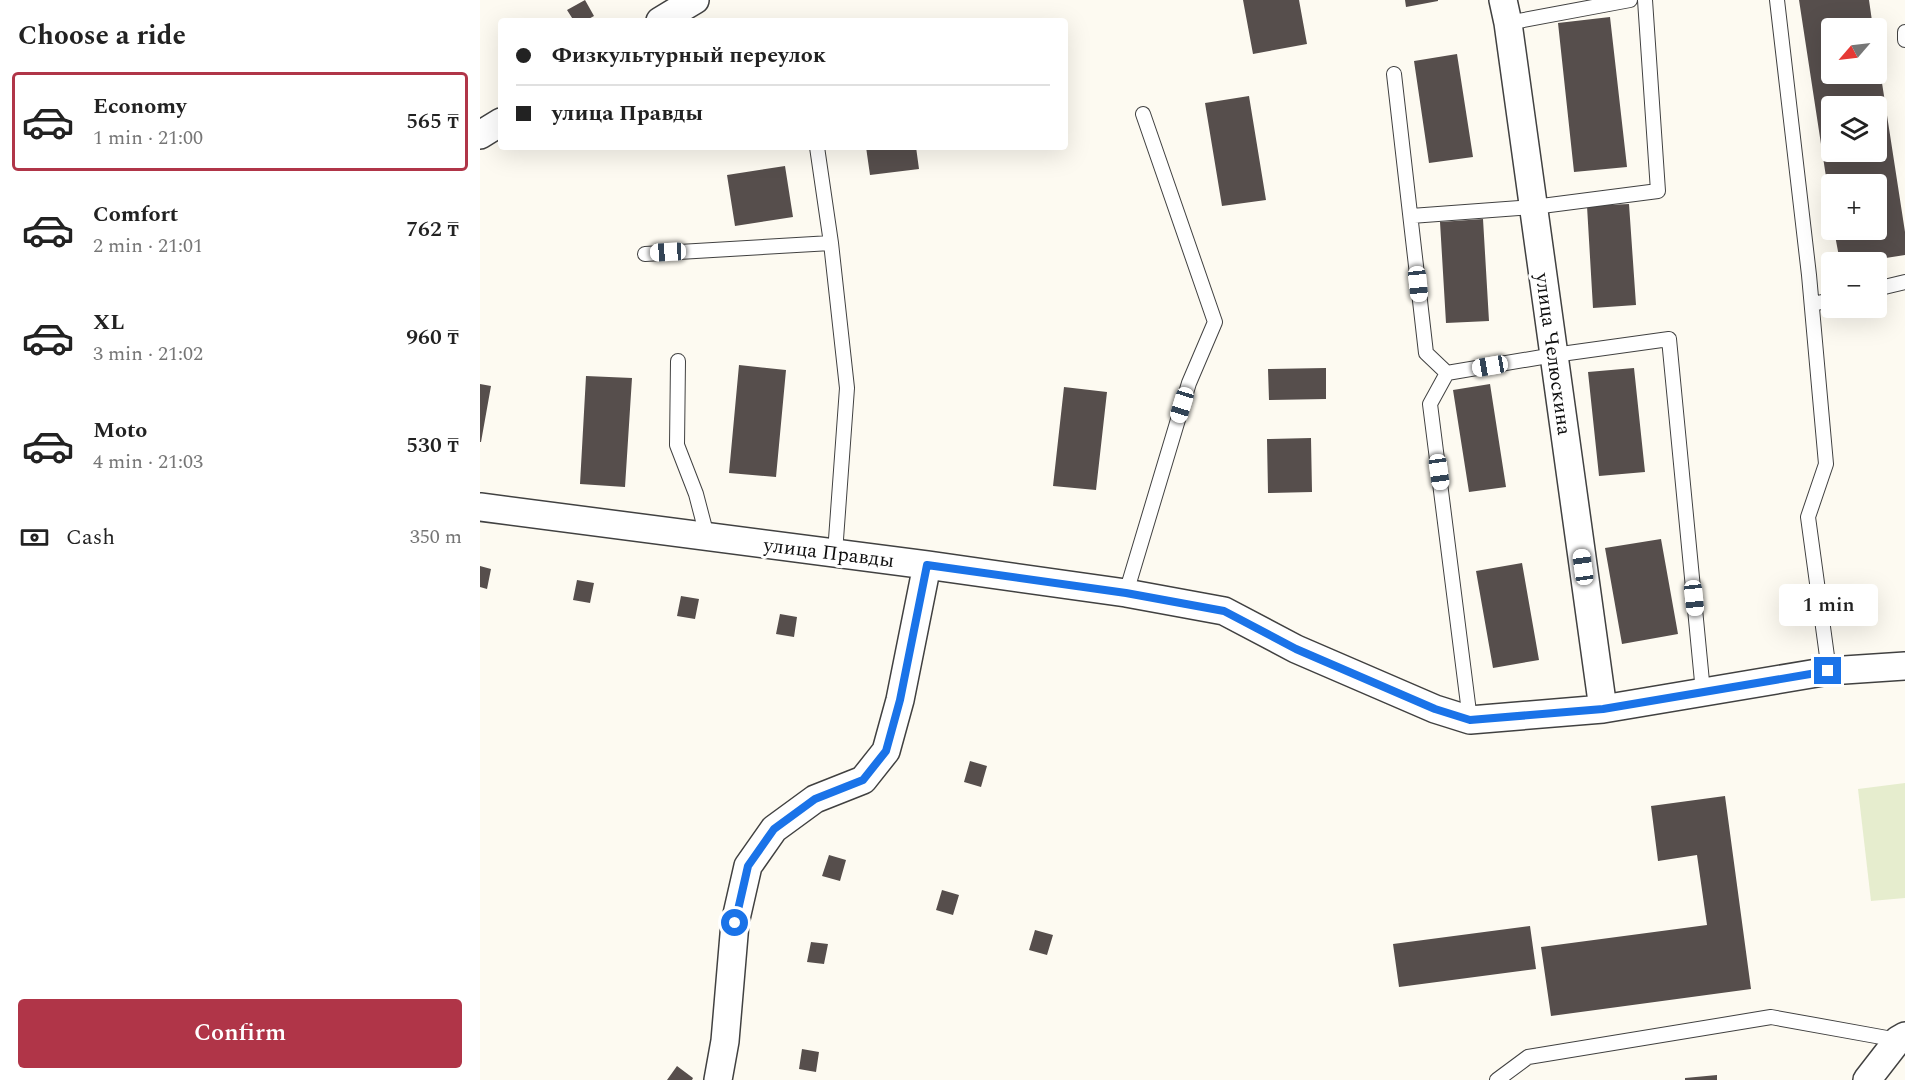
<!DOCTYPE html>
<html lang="en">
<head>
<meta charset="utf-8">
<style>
	body { margin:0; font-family:Spectral,serif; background:#f6f6f6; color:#222; height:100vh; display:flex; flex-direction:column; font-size:22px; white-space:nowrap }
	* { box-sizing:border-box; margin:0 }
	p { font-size:20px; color:#767676 }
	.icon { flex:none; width:33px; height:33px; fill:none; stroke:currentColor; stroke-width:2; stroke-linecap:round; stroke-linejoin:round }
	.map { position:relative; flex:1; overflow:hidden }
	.drawer { display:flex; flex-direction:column; background:#fff; width:480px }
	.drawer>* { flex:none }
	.banner { position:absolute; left:18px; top:18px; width:570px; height:132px; border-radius:6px; box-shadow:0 6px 24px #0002; display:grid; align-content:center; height:132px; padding:0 18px; background:#fff }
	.needle { width:39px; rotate:242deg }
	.tools { position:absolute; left:1341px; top:18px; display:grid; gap:12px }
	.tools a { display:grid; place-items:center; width:66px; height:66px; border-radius:6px; background:#fff; box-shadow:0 6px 24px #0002; font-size:30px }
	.end { position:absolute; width:27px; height:27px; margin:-14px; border:8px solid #1a73e8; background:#fff; box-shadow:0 0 0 3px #fff }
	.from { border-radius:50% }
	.bubble { position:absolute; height:42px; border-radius:6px; background:#fff; box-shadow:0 6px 24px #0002; font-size:20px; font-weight:600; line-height:42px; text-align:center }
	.car { position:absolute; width:18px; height:36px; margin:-18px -9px; border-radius:8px; box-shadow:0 0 4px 2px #0007; background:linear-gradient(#fff 24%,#345 0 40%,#fff 0 76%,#345 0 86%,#fff 0) }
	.banner b { display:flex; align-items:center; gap:21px; height:57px; font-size:22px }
	.banner b+b { border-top:2px solid #e0e0e0 }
	.banner i { width:15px; height:15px; background:#222 }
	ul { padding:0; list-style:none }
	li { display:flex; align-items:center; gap:18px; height:99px; margin:0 12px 9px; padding:0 6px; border:3px solid transparent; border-radius:6px }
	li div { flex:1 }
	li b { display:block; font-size:22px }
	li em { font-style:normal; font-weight:600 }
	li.selected { border-color:#b03548 }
	li>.icon { width:54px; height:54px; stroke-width:1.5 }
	h2 { padding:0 18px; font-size:27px; line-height:72px }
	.pay { display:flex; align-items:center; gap:15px; height:66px; padding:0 18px; font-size:22px }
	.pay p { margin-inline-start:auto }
	.primary-button { display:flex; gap:12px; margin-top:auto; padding:12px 18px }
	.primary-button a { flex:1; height:69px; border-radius:6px; background:#b03548; color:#fff; font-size:24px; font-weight:600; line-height:69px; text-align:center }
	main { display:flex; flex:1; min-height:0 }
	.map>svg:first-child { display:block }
</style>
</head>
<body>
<main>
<section class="drawer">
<h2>Choose a ride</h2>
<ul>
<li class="selected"><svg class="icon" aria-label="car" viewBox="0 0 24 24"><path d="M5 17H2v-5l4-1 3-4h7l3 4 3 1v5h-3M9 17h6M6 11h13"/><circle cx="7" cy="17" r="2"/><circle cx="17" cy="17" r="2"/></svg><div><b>Economy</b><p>1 min · 21:00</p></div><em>565 ₸</em></li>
<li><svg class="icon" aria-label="car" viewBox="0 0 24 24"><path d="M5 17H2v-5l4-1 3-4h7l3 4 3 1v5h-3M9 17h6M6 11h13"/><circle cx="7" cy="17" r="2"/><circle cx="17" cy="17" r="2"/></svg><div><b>Comfort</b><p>2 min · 21:01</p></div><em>762 ₸</em></li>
<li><svg class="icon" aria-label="car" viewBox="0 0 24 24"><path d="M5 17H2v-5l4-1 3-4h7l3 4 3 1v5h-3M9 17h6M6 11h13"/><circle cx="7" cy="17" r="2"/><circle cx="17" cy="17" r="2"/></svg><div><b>XL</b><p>3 min · 21:02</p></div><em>960 ₸</em></li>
<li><svg class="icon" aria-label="car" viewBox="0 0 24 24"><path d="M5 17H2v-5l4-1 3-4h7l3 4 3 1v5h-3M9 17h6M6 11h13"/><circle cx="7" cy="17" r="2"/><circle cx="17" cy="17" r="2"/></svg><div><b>Moto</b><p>4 min · 21:03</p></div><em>530 ₸</em></li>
</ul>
<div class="pay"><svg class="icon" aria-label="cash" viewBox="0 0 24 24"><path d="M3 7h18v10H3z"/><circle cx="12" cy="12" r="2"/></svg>Cash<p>350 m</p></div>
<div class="primary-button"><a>Confirm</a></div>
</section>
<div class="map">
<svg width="1425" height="1080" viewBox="0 0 1425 1080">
	<rect width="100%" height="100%" fill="#fdfaf1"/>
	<!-- pitch -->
	<path fill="#e6edce" d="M 1425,783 L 1425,898 L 1391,901 L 1378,789 Z"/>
	<!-- building -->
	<path fill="#564e4c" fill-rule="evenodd" d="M 105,0 L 114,16 L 105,21 L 94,21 L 87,10 Z
		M 763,0 L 819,0 L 827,44 L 773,54 Z
		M 925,0 L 958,0 L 958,1 L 926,7 Z
		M 1319,0 L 1389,0 L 1393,28 L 1352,28 L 1352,74 L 1396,74 L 1398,57 L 1425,232 L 1425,255 L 1380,262 L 1360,262 L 1354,230 L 1396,230 L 1396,184 L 1352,184 L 1350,203 ZM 1352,106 L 1396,106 L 1396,152 L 1352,152 Z
		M 1130,17 L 1147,167 L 1094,172 L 1078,23 Z
		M 977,54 L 993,157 L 949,163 L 934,61 Z
		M 769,96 L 786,200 L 742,206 L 725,103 Z
		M 386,147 L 436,147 L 439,169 L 390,175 Z
		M 305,166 L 313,217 L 255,226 L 247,175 Z
		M 1149,204 L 1156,305 L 1113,308 L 1107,206 Z
		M 1003,219 L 1009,321 L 966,323 L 960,222 Z
		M 259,365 L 306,370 L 296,477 L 249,473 Z
		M 846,368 L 846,399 L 789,400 L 788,369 Z
		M 1154,368 L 1165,472 L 1119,476 L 1108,372 Z
		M 106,376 L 152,378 L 145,487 L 100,484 Z
		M 0,384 L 11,386 L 1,442 L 0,442 Z
		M 1010,384 L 1026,487 L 989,492 L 973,390 Z
		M 584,387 L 627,392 L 616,490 L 573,486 Z
		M 831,438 L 832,492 L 788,493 L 787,439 Z
		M 1181,539 L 1198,634 L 1142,644 L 1125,548 Z
		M 1042,563 L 1059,660 L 1013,668 L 996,571 Z
		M 0,566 L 11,569 L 7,589 L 0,587 Z
		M 97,580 L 114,583 L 110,603 L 93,600 Z
		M 201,596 L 219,599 L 215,619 L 197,616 Z
		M 300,614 L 317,617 L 314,637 L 296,634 Z
		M 490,761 L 507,766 L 501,787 L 484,782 Z
		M 1245,796 L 1271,989 L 1071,1016 L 1061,947 L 1227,925 L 1217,855 L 1178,861 L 1171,806 Z
		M 349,855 L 366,860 L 360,881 L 342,876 Z
		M 462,890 L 479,895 L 473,915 L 456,910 Z
		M 1050,926 L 1056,969 L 919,987 L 913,944 Z
		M 555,930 L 573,935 L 567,955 L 549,950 Z
		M 331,942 L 348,944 L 344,964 L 327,962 Z
		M 322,1049 L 339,1052 L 336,1072 L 319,1069 Z
		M 197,1066 L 213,1078 L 212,1080 L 187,1080 Z
		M 1237,1075 L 1237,1080 L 1205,1080 L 1205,1078 Z"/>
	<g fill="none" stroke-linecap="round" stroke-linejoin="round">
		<defs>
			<path id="lane" d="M 1297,0 L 1329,275 L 1346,464 L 1328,517 L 1349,671
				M 1028,23 L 1150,0
				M 1425,32 L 1425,40
				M 914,74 L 946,353 L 967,373
				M 337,147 L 351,243 L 367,388 L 355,553
				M 931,216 L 1054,207 L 1178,191 L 1165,0
				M 165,254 L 351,243
				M 1396,289 L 1425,282
				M 1332,304 L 1352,300
				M 198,361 L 197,445 L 216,494 L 227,536
				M 646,593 L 709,383 L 735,322 L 663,114
				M 990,720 L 950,404 L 967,373 L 1074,355 L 1189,339 L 1223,692
				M 1017,1080 L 1048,1057 L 1291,1017 L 1418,1040"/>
			<path id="street" d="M 1023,0 L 1028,23 L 1123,709
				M 180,21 L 215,0
				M 0,135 L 21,122
				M 0,507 L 447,565 L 646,593 L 744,611 L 816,649 L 955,709 L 990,720 L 1123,709 L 1349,671 L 1425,666
				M 238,1080 L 245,1041 L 255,923 L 268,866 L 294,829 L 335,799 L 383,780 L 406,751 L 420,700 L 447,565
				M 1387,1080 L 1418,1040 L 1425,1036"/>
		</defs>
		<!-- lane casing -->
		<use href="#lane" stroke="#414141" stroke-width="16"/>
		<!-- street casing -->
		<use href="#street" stroke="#414141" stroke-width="30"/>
		<!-- lane -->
		<use href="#lane" stroke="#fff" stroke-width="14"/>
		<!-- street -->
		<use href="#street" stroke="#fff" stroke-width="27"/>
	</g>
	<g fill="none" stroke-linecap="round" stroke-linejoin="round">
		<!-- route -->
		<path stroke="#1a73e8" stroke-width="8" d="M 255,923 L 268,866 L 294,829 L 335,799 L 383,780 L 406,751 L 420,700 L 447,565 L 646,593 L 744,611 L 816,649 L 955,709 L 990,720 L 1123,709 L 1348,671"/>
	</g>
	<g text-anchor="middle" stroke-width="6" stroke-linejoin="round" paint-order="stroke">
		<!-- street labels -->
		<g font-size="20" fill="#0e0e0e" stroke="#fff">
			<text transform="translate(1074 354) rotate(82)" y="7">улица Челюскина</text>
			<text transform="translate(349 552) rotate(7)" y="7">улица Правды</text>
		</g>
	</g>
</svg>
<div class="tools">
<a><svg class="needle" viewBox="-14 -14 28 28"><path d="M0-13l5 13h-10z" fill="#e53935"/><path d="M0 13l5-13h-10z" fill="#767676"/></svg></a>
<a><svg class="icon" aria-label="layers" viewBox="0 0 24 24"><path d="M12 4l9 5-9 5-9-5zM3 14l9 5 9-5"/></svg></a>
<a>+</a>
<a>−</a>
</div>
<i class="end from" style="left:255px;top:923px"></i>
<i class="end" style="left:1348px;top:671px"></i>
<div class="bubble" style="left:1299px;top:584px;width:99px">1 min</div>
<i class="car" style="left:188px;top:252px;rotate:267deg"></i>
<i class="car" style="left:938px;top:284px;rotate:174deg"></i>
<i class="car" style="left:1010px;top:366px;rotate:260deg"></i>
<i class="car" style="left:702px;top:405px;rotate:197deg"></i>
<i class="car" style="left:959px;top:472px;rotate:172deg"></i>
<i class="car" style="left:1103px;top:567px;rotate:352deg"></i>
<i class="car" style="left:1214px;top:598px;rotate:174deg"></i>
<div class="banner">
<b><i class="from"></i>Физкультурный переулок</b>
<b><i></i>улица Правды</b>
</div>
</div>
</main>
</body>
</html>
